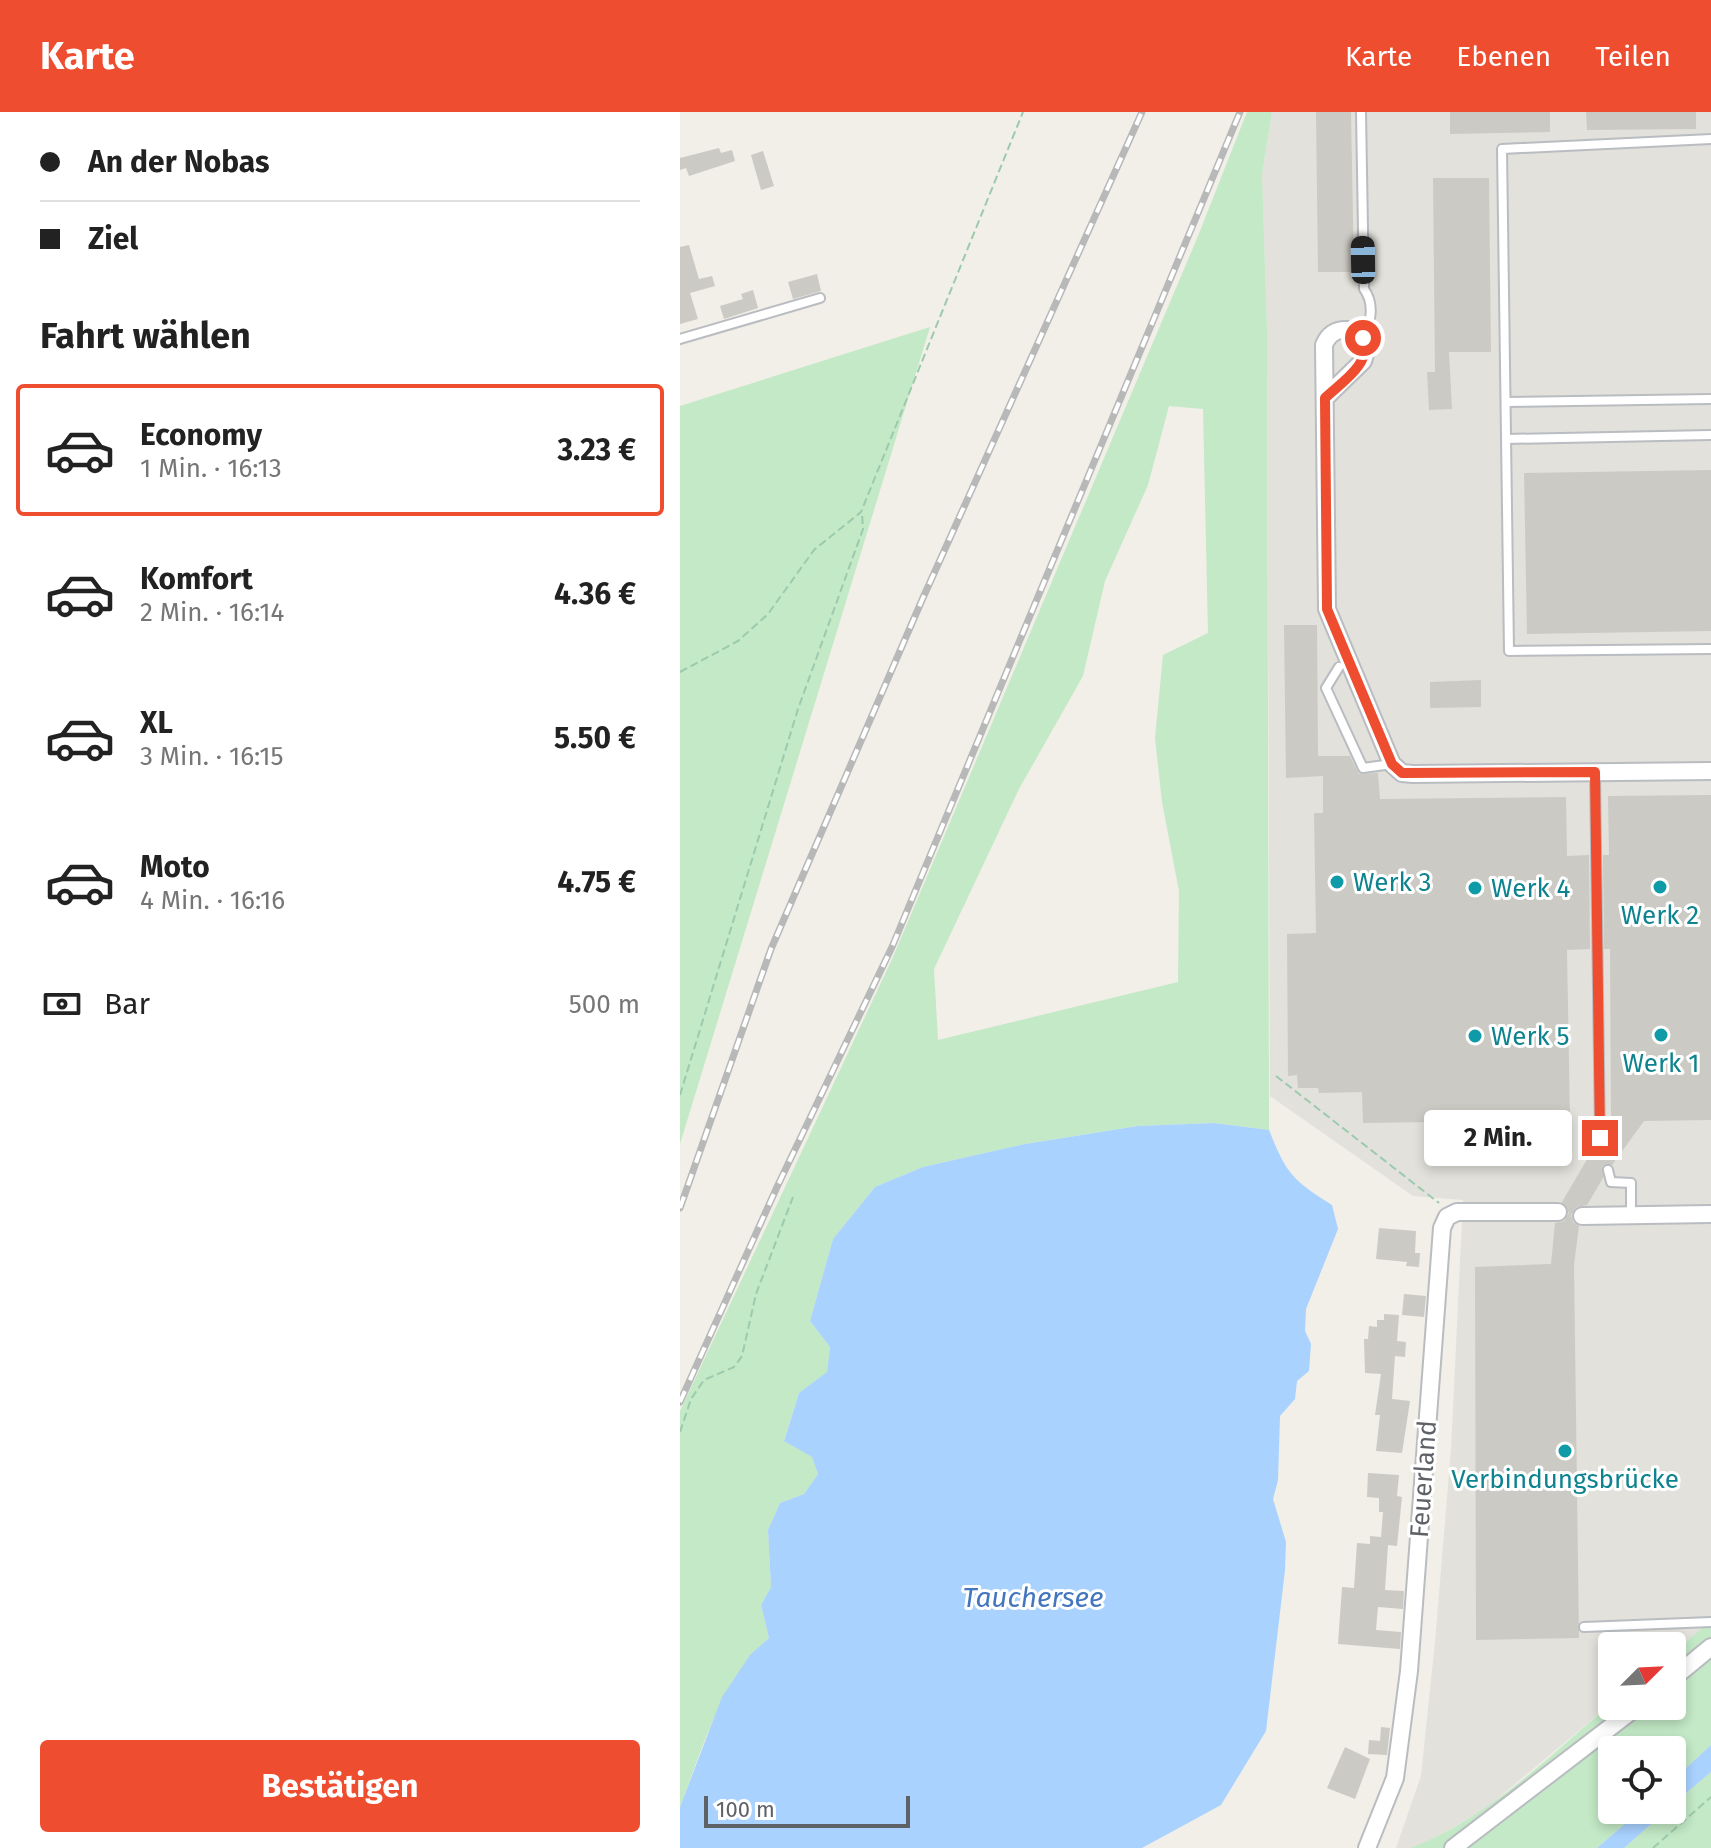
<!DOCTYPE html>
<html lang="de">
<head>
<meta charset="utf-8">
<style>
	body { margin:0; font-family:"Fira Sans",sans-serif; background:#f2f2f2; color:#222; height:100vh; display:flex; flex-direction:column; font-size:30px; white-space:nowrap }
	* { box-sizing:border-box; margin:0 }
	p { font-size:26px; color:#767676 }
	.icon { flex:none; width:44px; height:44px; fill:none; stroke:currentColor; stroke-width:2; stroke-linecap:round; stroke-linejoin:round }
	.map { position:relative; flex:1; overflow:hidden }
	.panel { display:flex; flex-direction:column; background:#fff; width:680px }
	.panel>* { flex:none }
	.guide { display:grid; align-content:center; height:176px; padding:0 40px; background:#fff }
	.needle { width:52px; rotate:66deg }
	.buttons { position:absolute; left:918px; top:1520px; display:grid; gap:16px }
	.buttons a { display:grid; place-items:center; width:88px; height:88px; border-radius:8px; background:#fff; box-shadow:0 4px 12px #0003; font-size:40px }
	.scale { position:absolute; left:24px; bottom:20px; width:206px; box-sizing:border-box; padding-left:8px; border:4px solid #5e6267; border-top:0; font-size:22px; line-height:28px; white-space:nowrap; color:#5e6267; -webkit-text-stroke:6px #fff; paint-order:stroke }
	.end { position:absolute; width:36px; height:36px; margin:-18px; border:10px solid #ef4d2f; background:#fff; box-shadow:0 0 0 4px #fff }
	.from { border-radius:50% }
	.bubble { position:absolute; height:56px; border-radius:8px; background:#fff; box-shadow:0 4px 12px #0003; font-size:26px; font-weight:700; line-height:56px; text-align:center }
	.car { position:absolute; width:24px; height:48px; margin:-24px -12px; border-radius:10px; box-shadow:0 0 6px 2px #0007; background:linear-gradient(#222 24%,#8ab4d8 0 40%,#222 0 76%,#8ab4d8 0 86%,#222 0) }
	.guide b { display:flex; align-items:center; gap:28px; height:76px; font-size:30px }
	.guide b+b { border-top:2px solid #e0e0e0 }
	.guide i { width:20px; height:20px; background:#222 }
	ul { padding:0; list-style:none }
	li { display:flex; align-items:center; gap:24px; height:132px; margin:0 16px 12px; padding:0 24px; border:4px solid transparent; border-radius:8px }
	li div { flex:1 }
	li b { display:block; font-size:30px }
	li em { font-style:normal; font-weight:700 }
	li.on { border-color:#ef4d2f }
	li>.icon { width:72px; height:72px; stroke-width:1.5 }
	h2 { padding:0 40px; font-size:36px; line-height:96px }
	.pay { display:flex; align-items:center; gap:20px; height:88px; padding:0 40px; font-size:30px }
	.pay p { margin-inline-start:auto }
	.primary-button { display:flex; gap:16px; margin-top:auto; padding:16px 40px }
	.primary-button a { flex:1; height:92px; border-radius:8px; background:#ef4d2f; color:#fff; font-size:32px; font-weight:700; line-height:92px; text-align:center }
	header { display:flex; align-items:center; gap:48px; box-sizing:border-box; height:112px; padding:0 40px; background:#ef4d2f; color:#fff }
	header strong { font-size:38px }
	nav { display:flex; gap:44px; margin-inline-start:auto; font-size:28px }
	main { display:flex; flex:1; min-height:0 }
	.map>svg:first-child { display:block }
</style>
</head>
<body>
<header>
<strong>Karte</strong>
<nav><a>Karte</a><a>Ebenen</a><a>Teilen</a></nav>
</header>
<main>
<section class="panel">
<div class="guide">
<b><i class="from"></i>An der Nobas</b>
<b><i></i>Ziel</b>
</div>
<h2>Fahrt wählen</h2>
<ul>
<li class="on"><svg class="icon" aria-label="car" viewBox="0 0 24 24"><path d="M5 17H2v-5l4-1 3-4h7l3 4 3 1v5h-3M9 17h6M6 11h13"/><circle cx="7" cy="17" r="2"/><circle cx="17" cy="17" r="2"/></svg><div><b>Economy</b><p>1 Min. · 16:13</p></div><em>3.23 €</em></li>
<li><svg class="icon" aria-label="car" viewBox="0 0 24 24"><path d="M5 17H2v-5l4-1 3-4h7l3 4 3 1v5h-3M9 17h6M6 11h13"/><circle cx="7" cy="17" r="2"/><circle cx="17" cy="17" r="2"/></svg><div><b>Komfort</b><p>2 Min. · 16:14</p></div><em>4.36 €</em></li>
<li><svg class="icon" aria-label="car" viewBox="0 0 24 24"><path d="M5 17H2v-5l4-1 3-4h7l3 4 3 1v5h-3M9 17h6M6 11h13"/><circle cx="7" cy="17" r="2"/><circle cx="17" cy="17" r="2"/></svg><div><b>XL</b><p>3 Min. · 16:15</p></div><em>5.50 €</em></li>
<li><svg class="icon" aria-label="car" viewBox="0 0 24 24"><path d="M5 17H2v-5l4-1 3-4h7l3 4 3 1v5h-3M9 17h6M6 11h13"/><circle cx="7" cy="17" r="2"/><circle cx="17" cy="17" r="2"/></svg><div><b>Moto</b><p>4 Min. · 16:16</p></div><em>4.75 €</em></li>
</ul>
<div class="pay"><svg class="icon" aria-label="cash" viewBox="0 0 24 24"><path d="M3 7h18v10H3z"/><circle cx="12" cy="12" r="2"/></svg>Bar<p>500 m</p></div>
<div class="primary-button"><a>Bestätigen</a></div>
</section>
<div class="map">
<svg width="1031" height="1736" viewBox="0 0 1031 1736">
	<rect width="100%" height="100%" fill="#f1efe7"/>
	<!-- industrial -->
	<path fill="#e2e1db" d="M 592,0 L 1031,0 L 1031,1508 L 992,1542 L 992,1534 L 932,1534 L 932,1591 L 805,1697 L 753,1727 L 730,1736 L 716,1736 L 741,1664 L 755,1530 L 771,1338 L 783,1088 L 733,1084 L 590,984 L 587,218 L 582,62 Z"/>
	<!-- green -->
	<path fill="#c3e9c6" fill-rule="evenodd" d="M 567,0 L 592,0 L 582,62 L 587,218 L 589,1018 L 534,1011 L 458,1014 L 345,1032 L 243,1055 L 195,1075 L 153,1127 L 130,1209 L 150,1235 L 147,1261 L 119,1281 L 104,1328 L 132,1345 L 138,1362 L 124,1382 L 100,1391 L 88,1418 L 91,1475 L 81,1493 L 89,1526 C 40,1571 23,1635 0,1695 L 0,1299 L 213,845 L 518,124 ZM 489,294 L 523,297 L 528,521 L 483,543 L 475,626 L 482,690 L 499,779 L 498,870 L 258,928 L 254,857 L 339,677 L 403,564 L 425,469 L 468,373 Z
		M 250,215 L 0,1032 L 0,294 Z
		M 1031,1508 L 1031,1633 L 992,1669 L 992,1638 L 932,1638 L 932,1698 L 961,1698 L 917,1736 L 730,1736 C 808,1707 869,1644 932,1591 L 932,1594 L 992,1594 L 992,1542 Z
		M 1031,1660 L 1031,1736 L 944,1736 L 987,1698 L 992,1698 L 992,1693 Z"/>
	<!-- water -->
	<path fill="#a9d2ff" d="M 534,1011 L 589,1018 C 606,1061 612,1068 652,1093 L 658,1117 L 626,1197 L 625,1219 L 631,1232 L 629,1259 L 617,1269 L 615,1287 L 600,1304 L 598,1368 L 593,1387 L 606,1430 L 605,1458 L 586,1619 L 541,1693 L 462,1736 L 0,1736 L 0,1695 L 42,1585 L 70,1543 L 89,1526 L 81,1493 L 91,1475 L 88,1418 L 100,1391 L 124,1382 L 138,1362 L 132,1345 L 104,1329 L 119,1281 L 147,1260 L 150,1235 L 130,1209 L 153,1127 L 195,1075 L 243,1055 L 345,1032 L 458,1014 Z
		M 1031,1633 L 1031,1660 L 992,1693 L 992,1669 Z
		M 961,1698 L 987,1698 L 944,1736 L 917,1736 Z"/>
	<!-- building -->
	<path fill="#cccac4" d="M 636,0 L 671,0 L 674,160 L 638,160 Z
		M 770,0 L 870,0 L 870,20 L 770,22 Z
		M 906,0 L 1016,0 L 1016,17 L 907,18 Z
		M 39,36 L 41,41 L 52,38 L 55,49 L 9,64 L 6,56 L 0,58 L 0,46 Z
		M 83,39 L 94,74 L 81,78 L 71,43 Z
		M 753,66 L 809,66 L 811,240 L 769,240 L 772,297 L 749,298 L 747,260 L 755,260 Z
		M 9,133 L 19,167 L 32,164 L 35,174 L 10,181 L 18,207 L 0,212 L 0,135 Z
		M 137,162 L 141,179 L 113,187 L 108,170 Z
		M 73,178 L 78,196 L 44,207 L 40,194 L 63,187 L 61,182 Z
		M 1031,358 L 1031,519 L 847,522 L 844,361 Z
		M 604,513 L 637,513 L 638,644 L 670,644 L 679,662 L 698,661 L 700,687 L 886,685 L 887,744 L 909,743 L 910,837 L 887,838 L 890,1008 L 683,1011 L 682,980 L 639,981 L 638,976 L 618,976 L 617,963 L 608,964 L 607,822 L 636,821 L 634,701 L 643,701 L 643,664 L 606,666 Z
		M 801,568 L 801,595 L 750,596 L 750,570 Z
		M 1031,683 L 1031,1008 L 964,1009 L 932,1053 L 923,1054 L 923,1066 L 907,1093 L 896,1095 L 891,1103 L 893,1110 L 899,1114 L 894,1153 L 899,1526 L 796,1528 L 795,1155 L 871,1152 L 875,1111 L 884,1109 L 889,1101 L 882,1090 L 916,1032 L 921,1033 L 926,1029 L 927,1016 L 931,1010 L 930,837 L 924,837 L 923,743 L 929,743 L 928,684 Z
		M 699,1116 L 736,1119 L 735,1141 L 740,1141 L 739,1155 L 726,1154 L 727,1150 L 696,1147 Z
		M 724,1182 L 746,1184 L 744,1205 L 722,1203 Z
		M 704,1202 L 719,1203 L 717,1229 L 726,1230 L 725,1245 L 715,1244 L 712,1287 L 730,1289 L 722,1341 L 696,1339 L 700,1303 L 695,1303 L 701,1262 L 685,1261 L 684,1227 L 688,1227 L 689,1214 L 697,1215 L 697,1208 L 704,1208 Z
		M 688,1361 L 719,1363 L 717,1384 L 722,1385 L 717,1434 L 708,1433 L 705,1478 L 724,1479 L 723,1497 L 698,1495 L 696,1518 L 721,1520 L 720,1537 L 658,1532 L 662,1475 L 674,1476 L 677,1431 L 690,1432 L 690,1424 L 701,1425 L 703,1400 L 699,1400 L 699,1386 L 687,1385 Z
		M 701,1615 L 710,1616 L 707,1643 L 688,1642 L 689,1628 L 700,1629 Z
		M 665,1635 L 690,1647 L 675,1687 L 647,1676 Z"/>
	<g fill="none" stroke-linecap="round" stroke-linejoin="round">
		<defs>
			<path id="lane" d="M 681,0 L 684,177 C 695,192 691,211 683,226
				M 1031,27 L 822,37 L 829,539 L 1031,537
				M 0,227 L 140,186
				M 826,290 L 1031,287
				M 826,327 L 1031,323
				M 659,555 L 646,576 L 683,656 L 712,652
				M 915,660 L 920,1026
				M 928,1058 L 931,1070 L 951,1071 L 951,1103
				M 904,1515 L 1031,1510"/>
			<path id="street" d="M 645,286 L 683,249 L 687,236 L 676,219 C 661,216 650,218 644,233 L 647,497 L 712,652 L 722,661 L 733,662 L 1031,659
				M 902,1104 L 1031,1102
				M 992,1567 L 1031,1535
				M 687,1736 L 715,1666 L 729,1559 L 762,1116 L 767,1105 L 777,1100 L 878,1100
				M 773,1736 L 958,1594"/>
		</defs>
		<!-- lane casing -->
		<use href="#lane" stroke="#b9bcc1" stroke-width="12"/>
		<!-- street casing -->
		<use href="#street" stroke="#b9bcc1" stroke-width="20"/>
		<!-- path -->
		<path stroke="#9ccaad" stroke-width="2" stroke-dasharray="8 4" stroke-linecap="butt" d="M 0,560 L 58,529 L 88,502 L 134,438 L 181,400 L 343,0
			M 596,964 L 759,1091
			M 0,983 L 118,597 L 183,417 L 182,401
			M 0,1320 L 11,1287 L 24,1268 L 54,1255 L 62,1244 L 76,1182 L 113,1085
			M 973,1736 L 1031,1685"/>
		<!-- lane -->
		<use href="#lane" stroke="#fff" stroke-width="8"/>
		<!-- street -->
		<use href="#street" stroke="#fff" stroke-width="16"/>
		<defs>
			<path id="rail" d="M 0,1096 L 91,837 L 242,488 L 462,0
				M 0,1290 L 97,1075 L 212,835 L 560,0"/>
		</defs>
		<!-- rail casing -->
		<use href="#rail" stroke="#b7b8b8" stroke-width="7"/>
		<!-- rail -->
		<use href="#rail" stroke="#fff" stroke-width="4" stroke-dasharray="12" stroke-linecap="butt"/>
	</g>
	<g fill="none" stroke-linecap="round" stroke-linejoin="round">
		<!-- route -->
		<path stroke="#ef4d2f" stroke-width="10" d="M 683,226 C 693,251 662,270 645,286 L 647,497 L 712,652 L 722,661 L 915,660 L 920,1026"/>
	</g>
	<!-- markers -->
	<g fill="#0f9aa8" stroke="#fff" stroke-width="3">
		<circle cx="657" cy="770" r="8"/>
		<circle cx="980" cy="775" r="8"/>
		<circle cx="795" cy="776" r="8"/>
		<circle cx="981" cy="923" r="8"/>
		<circle cx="795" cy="924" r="8"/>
		<circle cx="885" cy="1339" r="8"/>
	</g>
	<g text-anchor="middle" stroke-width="6" stroke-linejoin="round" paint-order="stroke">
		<!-- culture labels -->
		<g font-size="26" fill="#0d838f" stroke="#fff" text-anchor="start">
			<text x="673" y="779">Werk 3</text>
			<text x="811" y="785">Werk 4</text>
			<text x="980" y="812" text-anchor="middle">Werk 2</text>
			<text x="811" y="933">Werk 5</text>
			<text x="981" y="960" text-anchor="middle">Werk 1</text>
			<text x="885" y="1376" text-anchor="middle">Verbindungsbrücke</text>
		</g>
		<!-- street labels -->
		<g font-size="26" fill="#5e6267" stroke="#fff">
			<text transform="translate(743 1367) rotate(-86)" y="9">Feuerland</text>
		</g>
		<!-- water labels -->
		<g font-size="28" font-style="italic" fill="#4376bf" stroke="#fff">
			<text x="353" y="1495">Tauchersee</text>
		</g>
	</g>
</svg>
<div class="buttons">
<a><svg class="needle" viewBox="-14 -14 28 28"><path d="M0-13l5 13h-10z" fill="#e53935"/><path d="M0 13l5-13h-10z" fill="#767676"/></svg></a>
<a><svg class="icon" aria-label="locate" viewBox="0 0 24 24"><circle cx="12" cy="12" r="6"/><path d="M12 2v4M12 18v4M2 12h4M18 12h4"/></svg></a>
</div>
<div class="scale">100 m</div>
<i class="end from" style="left:683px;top:226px"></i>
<i class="end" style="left:920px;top:1026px"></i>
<div class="bubble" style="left:744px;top:998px;width:148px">2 Min.</div>
<i class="car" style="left:683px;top:148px;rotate:359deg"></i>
</div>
</main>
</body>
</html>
